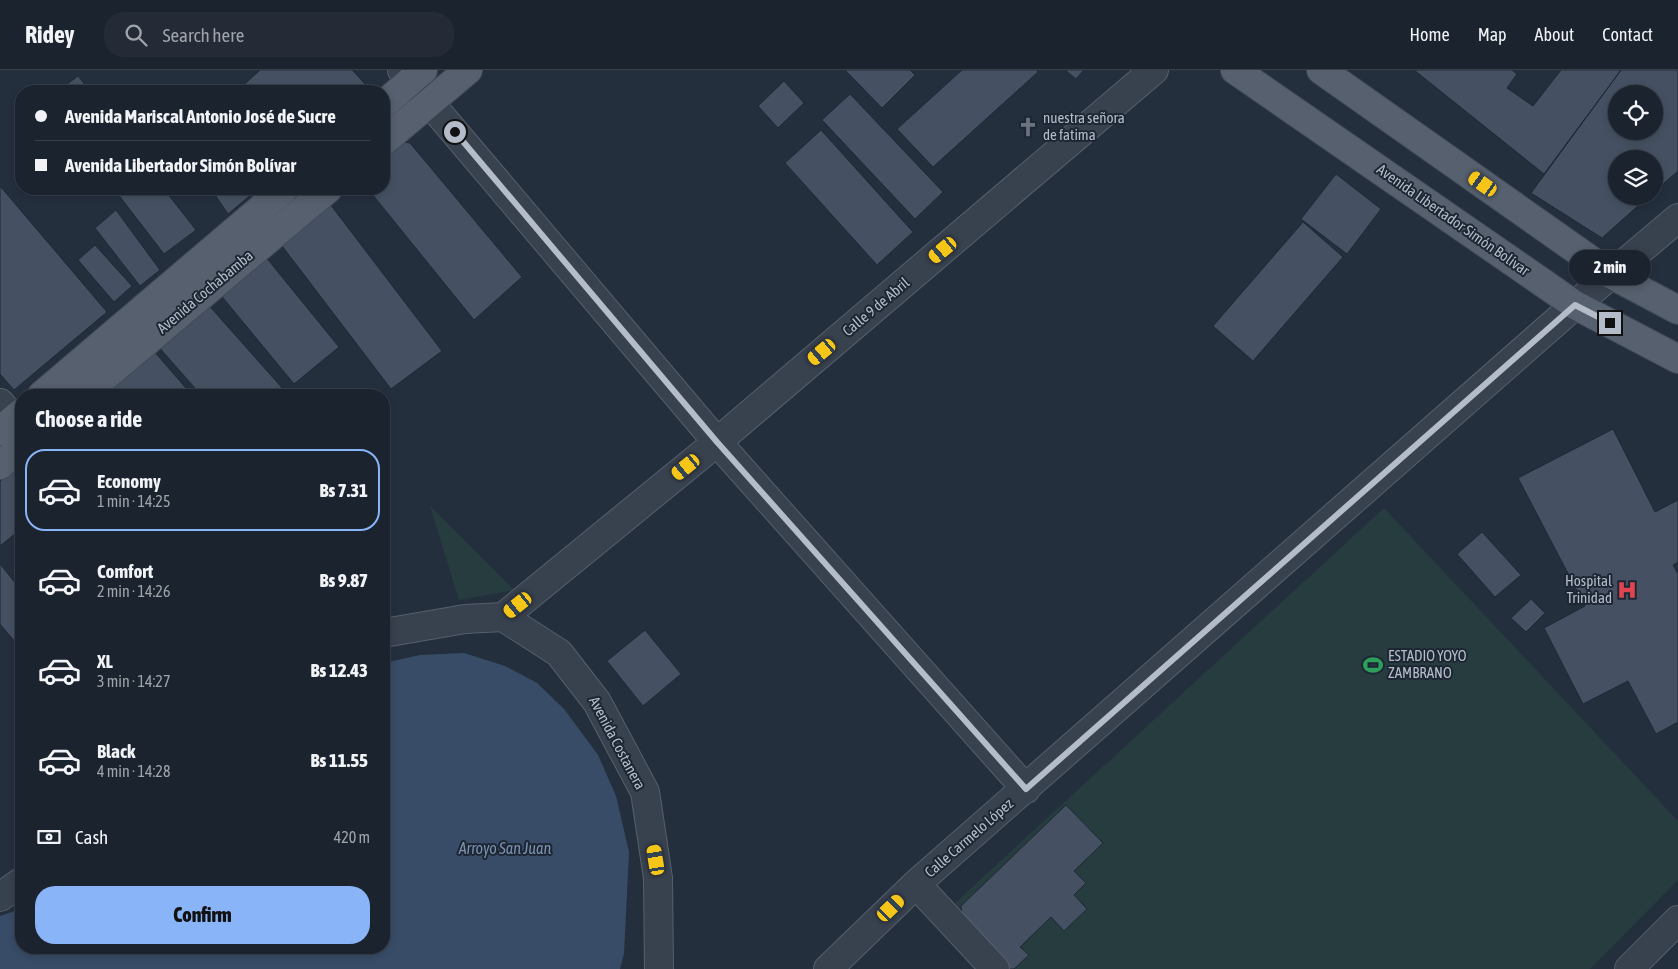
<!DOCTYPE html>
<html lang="en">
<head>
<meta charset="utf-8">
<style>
	body { margin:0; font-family:"Asap Condensed",sans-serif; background:#242b36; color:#f1f3f6; height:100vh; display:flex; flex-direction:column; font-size:19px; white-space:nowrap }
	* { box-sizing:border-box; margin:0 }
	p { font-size:16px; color:#a0a4aa }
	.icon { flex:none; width:28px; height:28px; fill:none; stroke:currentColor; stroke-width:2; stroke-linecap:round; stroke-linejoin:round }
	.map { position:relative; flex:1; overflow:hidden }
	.drawer { position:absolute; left:15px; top:319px; width:375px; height:565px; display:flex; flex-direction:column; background:#1b232e; border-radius:20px; box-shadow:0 2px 8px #0003,0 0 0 1px #39404a }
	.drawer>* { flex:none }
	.top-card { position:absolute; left:15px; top:15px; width:375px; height:110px; border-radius:20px; box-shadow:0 2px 8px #0003,0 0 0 1px #39404a; display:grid; align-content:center; height:110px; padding:0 20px; background:#1b232e }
	.tools { position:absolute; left:1608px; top:15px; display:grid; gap:10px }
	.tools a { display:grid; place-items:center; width:55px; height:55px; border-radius:50%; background:#1b232e; box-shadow:0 2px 8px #0003,0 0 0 1px #39404a; font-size:25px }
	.end { position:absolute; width:22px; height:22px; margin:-11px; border:6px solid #b4bcc9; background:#111; box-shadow:0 0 0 2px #111 }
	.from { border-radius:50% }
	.bubble { position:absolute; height:35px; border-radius:18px; background:#1b232e; box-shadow:0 2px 8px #0003,0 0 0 1px #39404a; font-size:16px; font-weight:800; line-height:35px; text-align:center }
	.car { position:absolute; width:15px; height:30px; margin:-15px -8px; border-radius:6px; box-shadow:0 0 4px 1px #0007; background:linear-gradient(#f5c518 24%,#345 0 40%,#f5c518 0 76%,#345 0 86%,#f5c518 0) }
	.top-card b { display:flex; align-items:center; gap:18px; height:48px; font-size:19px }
	.top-card b+b { border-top:1px solid #39404a }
	.top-card i { width:12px; height:12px; background:#f1f3f6 }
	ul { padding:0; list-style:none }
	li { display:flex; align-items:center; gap:15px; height:82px; margin:0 10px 8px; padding:0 10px; border:2px solid transparent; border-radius:20px }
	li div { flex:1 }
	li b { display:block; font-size:19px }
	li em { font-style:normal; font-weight:800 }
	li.selected { border-color:#8ab4f8 }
	li>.icon { width:45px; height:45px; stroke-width:1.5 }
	h2 { padding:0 20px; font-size:22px; line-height:60px }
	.pay { display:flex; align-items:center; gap:12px; height:55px; padding:0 20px; font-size:19px }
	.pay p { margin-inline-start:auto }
	.primary-button { display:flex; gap:10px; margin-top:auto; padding:10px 20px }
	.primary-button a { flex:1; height:58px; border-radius:20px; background:#8ab4f8; color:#111; font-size:20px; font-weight:800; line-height:58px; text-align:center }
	header { display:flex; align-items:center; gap:30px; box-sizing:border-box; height:70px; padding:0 25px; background:#1b232e; border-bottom:1px solid #39404a }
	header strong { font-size:24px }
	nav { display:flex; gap:28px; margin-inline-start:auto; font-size:18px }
	.search { width:350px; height:45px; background:#242b36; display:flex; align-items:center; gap:12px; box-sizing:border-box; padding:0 18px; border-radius:20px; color:#a0a4aa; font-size:19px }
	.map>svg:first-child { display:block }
</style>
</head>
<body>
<header>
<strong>Ridey</strong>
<div class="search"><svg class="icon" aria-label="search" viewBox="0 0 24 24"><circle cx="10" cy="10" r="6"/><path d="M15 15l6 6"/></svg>Search here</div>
<nav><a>Home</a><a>Map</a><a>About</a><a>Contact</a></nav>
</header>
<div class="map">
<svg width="1678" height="899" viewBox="0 0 1678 899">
	<rect width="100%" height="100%" fill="#242f3e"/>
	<!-- green -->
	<path fill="#263c3f" d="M 430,436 L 514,520 L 459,530 Z
		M 1384,438 L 1678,751 L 1678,810 L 1590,899 L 1015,899 L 955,833 Z"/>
	<!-- water -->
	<path fill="#394c67" d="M 464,583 L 505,596 L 537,613 L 564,639 L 598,685 L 616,726 L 629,782 L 624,883 L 620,899 L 0,899 L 0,846 L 21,839 L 21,878 L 384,878 L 384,593 L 420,585 Z"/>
	<!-- building -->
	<path fill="#455162" stroke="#1f2835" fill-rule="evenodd" d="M 260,0 L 352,0 L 366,15 L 359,21 L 237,21 Z
		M 845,0 L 910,0 L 915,5 L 882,38 Z
		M 962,0 L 1037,0 L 1038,2 L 933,97 L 897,59 Z
		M 1065,0 L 1084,0 L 1076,9 Z
		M 1414,0 L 1512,0 L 1517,4 L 1507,18 L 1533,36 L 1561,0 L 1621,0 L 1544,104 Z
		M 1621,0 L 1678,0 L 1678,101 L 1654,122 L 1654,89 L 1616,89 L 1616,126 L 1649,126 L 1602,168 L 1531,123 ZM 1616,24 L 1654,24 L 1654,61 L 1616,61 Z
		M 78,6 L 90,21 L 58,21 Z
		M 784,11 L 804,33 L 778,58 L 758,36 Z
		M 850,24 L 943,122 L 915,149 L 822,50 Z
		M 821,60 L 913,162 L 877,195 L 785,93 Z
		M 393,70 L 410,73 L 522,207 L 474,250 L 368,119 L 384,119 L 384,78 Z
		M 1336,104 L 1381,139 L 1347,184 L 1301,149 Z
		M 0,116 L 107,242 L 14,320 L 0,304 Z
		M 114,119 L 164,119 L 196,160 L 164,184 Z
		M 211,119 L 258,119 L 228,144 Z
		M 330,134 L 442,281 L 391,319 L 279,172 Z
		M 116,140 L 160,200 L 140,216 L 95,158 Z
		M 1303,152 L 1343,187 L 1253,291 L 1213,256 Z
		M 95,175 L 132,216 L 114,232 L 78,190 Z
		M 265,186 L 339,277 L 294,314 L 219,223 Z
		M 205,231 L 284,320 L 278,325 L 201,325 L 157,275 Z
		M 152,279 L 192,325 L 99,325 Z
		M 1613,359 L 1655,442 L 1678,430 L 1678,492 L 1673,495 L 1678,504 L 1678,652 L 1656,664 L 1628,611 L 1583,634 L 1544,558 L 1585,536 L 1518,408 Z
		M 21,393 L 21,459 L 0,476 L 0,411 Z
		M 1482,462 L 1521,505 L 1495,527 L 1457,484 Z
		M 0,494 L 21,520 L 21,579 L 0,554 Z
		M 1531,529 L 1545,543 L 1526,562 L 1511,548 Z
		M 645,560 L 681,604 L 643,636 L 607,591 Z
		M 1066,735 L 1103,773 L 1074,801 L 1086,813 L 1074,825 L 1087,839 L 1064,861 L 1051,847 L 1020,877 L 1029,885 L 1014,899 L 1008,899 L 963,852 L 961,836 Z"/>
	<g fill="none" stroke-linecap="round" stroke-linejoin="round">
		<defs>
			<path id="minor" d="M 402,0 L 717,372 L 1026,719
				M 0,333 L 21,358
				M 503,547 L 717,372 L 1154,0
				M 384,563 L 465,549 L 503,547 L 559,583 L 597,632 L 645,722 L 658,808 L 659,899
				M 916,814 L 995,899
				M 0,827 L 21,812
				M 828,899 L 916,814 L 1575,235 L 1678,148
				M 1629,899 L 1678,850"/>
			<path id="major" d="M 1235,0 L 1575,235 L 1678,289
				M 1321,0 L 1612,205 L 1678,240
				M 384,34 L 423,0
				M 384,71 L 468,0
				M 42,325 L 284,119
				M 83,325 L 328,119
				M 0,361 L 21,343
				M 0,395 L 21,377"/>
		</defs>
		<!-- minor casing -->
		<use href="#minor" stroke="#565f6c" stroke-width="30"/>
		<!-- major casing -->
		<use href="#major" stroke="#414a57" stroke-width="30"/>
		<!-- minor -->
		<use href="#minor" stroke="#38414e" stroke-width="28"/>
		<!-- major -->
		<use href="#major" stroke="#56606e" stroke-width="28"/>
	</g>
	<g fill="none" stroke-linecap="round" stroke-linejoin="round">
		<!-- route -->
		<path stroke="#b4bcc9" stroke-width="6" d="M 455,62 L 717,372 L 1026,719 L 1575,235 L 1610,253"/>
	</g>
	<!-- icons -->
	<defs>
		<symbol id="church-bare" viewBox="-9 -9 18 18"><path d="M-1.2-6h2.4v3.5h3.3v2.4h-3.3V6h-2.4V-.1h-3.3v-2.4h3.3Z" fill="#6b7280" stroke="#1d2633" stroke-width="2.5" paint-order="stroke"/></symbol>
		<symbol id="hospital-bare" viewBox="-9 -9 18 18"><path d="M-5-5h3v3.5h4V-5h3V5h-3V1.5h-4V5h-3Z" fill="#e0444e" stroke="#1d2633" stroke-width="2.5" paint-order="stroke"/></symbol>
		<symbol id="stadium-bare" viewBox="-9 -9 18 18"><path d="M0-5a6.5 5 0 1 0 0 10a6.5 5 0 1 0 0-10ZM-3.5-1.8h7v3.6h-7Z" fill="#2e9e5b" stroke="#1d2633" stroke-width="2.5" paint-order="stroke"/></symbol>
	</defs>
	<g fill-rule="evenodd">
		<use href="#church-bare" x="1014" y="43" width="28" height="28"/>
		<use href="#hospital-bare" x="1613" y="506" width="28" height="28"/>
		<use href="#stadium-bare" x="1359" y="581" width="28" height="28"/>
	</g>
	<g text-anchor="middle" stroke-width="4" stroke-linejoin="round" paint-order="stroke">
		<!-- poi labels -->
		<g font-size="15" fill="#b4bcc9" stroke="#1d2633" text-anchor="start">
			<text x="1043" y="53">nuestra señora<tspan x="1043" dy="17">de fatima</tspan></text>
			<text x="1612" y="516" text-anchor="end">Hospital<tspan x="1612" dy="17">Trinidad</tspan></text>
			<text x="1388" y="591">ESTADIO YOYO<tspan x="1388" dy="17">ZAMBRANO</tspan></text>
		</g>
		<!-- street labels -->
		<g font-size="15" fill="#b4bcc9" stroke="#1d2633">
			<text transform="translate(1453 150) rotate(35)" y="5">Avenida Libertador Simón Bolívar</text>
			<text transform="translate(205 222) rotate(-40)" y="5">Avenida Cochabamba</text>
			<text transform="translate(876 237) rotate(-40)" y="5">Calle 9 de Abril</text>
			<text transform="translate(617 673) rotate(62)" y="5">Avenida Costanera</text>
			<text transform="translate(969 768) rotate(-41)" y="5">Calle Carmelo López</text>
		</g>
		<!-- water labels -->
		<g font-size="16" font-style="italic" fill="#7c92b1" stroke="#1d2633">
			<text x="505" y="784">Arroyo San Juan</text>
		</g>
	</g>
</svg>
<div class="tools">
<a><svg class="icon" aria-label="locate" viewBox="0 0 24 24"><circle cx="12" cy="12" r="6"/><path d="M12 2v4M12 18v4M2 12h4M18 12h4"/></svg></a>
<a><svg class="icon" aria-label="layers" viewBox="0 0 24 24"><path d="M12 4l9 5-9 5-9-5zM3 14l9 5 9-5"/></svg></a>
</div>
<i class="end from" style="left:455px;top:62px"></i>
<i class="end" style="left:1610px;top:253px"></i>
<div class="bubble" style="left:1569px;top:180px;width:82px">2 min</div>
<i class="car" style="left:1483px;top:114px;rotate:305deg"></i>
<i class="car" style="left:943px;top:180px;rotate:230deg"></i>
<i class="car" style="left:822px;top:282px;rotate:230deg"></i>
<i class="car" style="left:686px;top:397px;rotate:231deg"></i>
<i class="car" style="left:518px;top:535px;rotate:231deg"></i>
<i class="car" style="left:656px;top:790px;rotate:351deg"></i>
<i class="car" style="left:891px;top:838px;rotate:46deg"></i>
<div class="top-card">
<b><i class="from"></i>Avenida Mariscal Antonio José de Sucre</b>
<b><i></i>Avenida Libertador Simón Bolívar</b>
</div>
<section class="drawer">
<h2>Choose a ride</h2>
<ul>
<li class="selected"><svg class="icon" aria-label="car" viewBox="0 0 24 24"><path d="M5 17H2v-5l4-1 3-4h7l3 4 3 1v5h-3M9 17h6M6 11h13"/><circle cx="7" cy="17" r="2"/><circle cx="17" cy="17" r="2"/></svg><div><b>Economy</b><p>1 min · 14:25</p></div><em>Bs 7.31</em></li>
<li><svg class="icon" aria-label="car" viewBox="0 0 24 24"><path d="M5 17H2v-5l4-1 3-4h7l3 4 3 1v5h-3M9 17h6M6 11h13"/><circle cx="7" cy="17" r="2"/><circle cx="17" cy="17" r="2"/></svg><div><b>Comfort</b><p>2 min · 14:26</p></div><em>Bs 9.87</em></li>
<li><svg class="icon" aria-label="car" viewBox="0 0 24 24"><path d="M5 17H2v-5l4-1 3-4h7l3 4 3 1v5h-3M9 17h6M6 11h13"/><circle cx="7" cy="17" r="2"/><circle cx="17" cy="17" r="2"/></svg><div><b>XL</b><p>3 min · 14:27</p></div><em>Bs 12.43</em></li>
<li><svg class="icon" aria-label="car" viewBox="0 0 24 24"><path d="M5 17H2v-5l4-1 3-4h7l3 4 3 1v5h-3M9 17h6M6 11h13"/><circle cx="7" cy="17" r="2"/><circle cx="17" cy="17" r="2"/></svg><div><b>Black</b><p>4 min · 14:28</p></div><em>Bs 11.55</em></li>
</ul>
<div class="pay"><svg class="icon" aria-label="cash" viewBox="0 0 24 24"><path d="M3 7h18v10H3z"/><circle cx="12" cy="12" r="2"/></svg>Cash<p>420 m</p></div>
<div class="primary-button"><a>Confirm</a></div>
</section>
</div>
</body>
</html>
